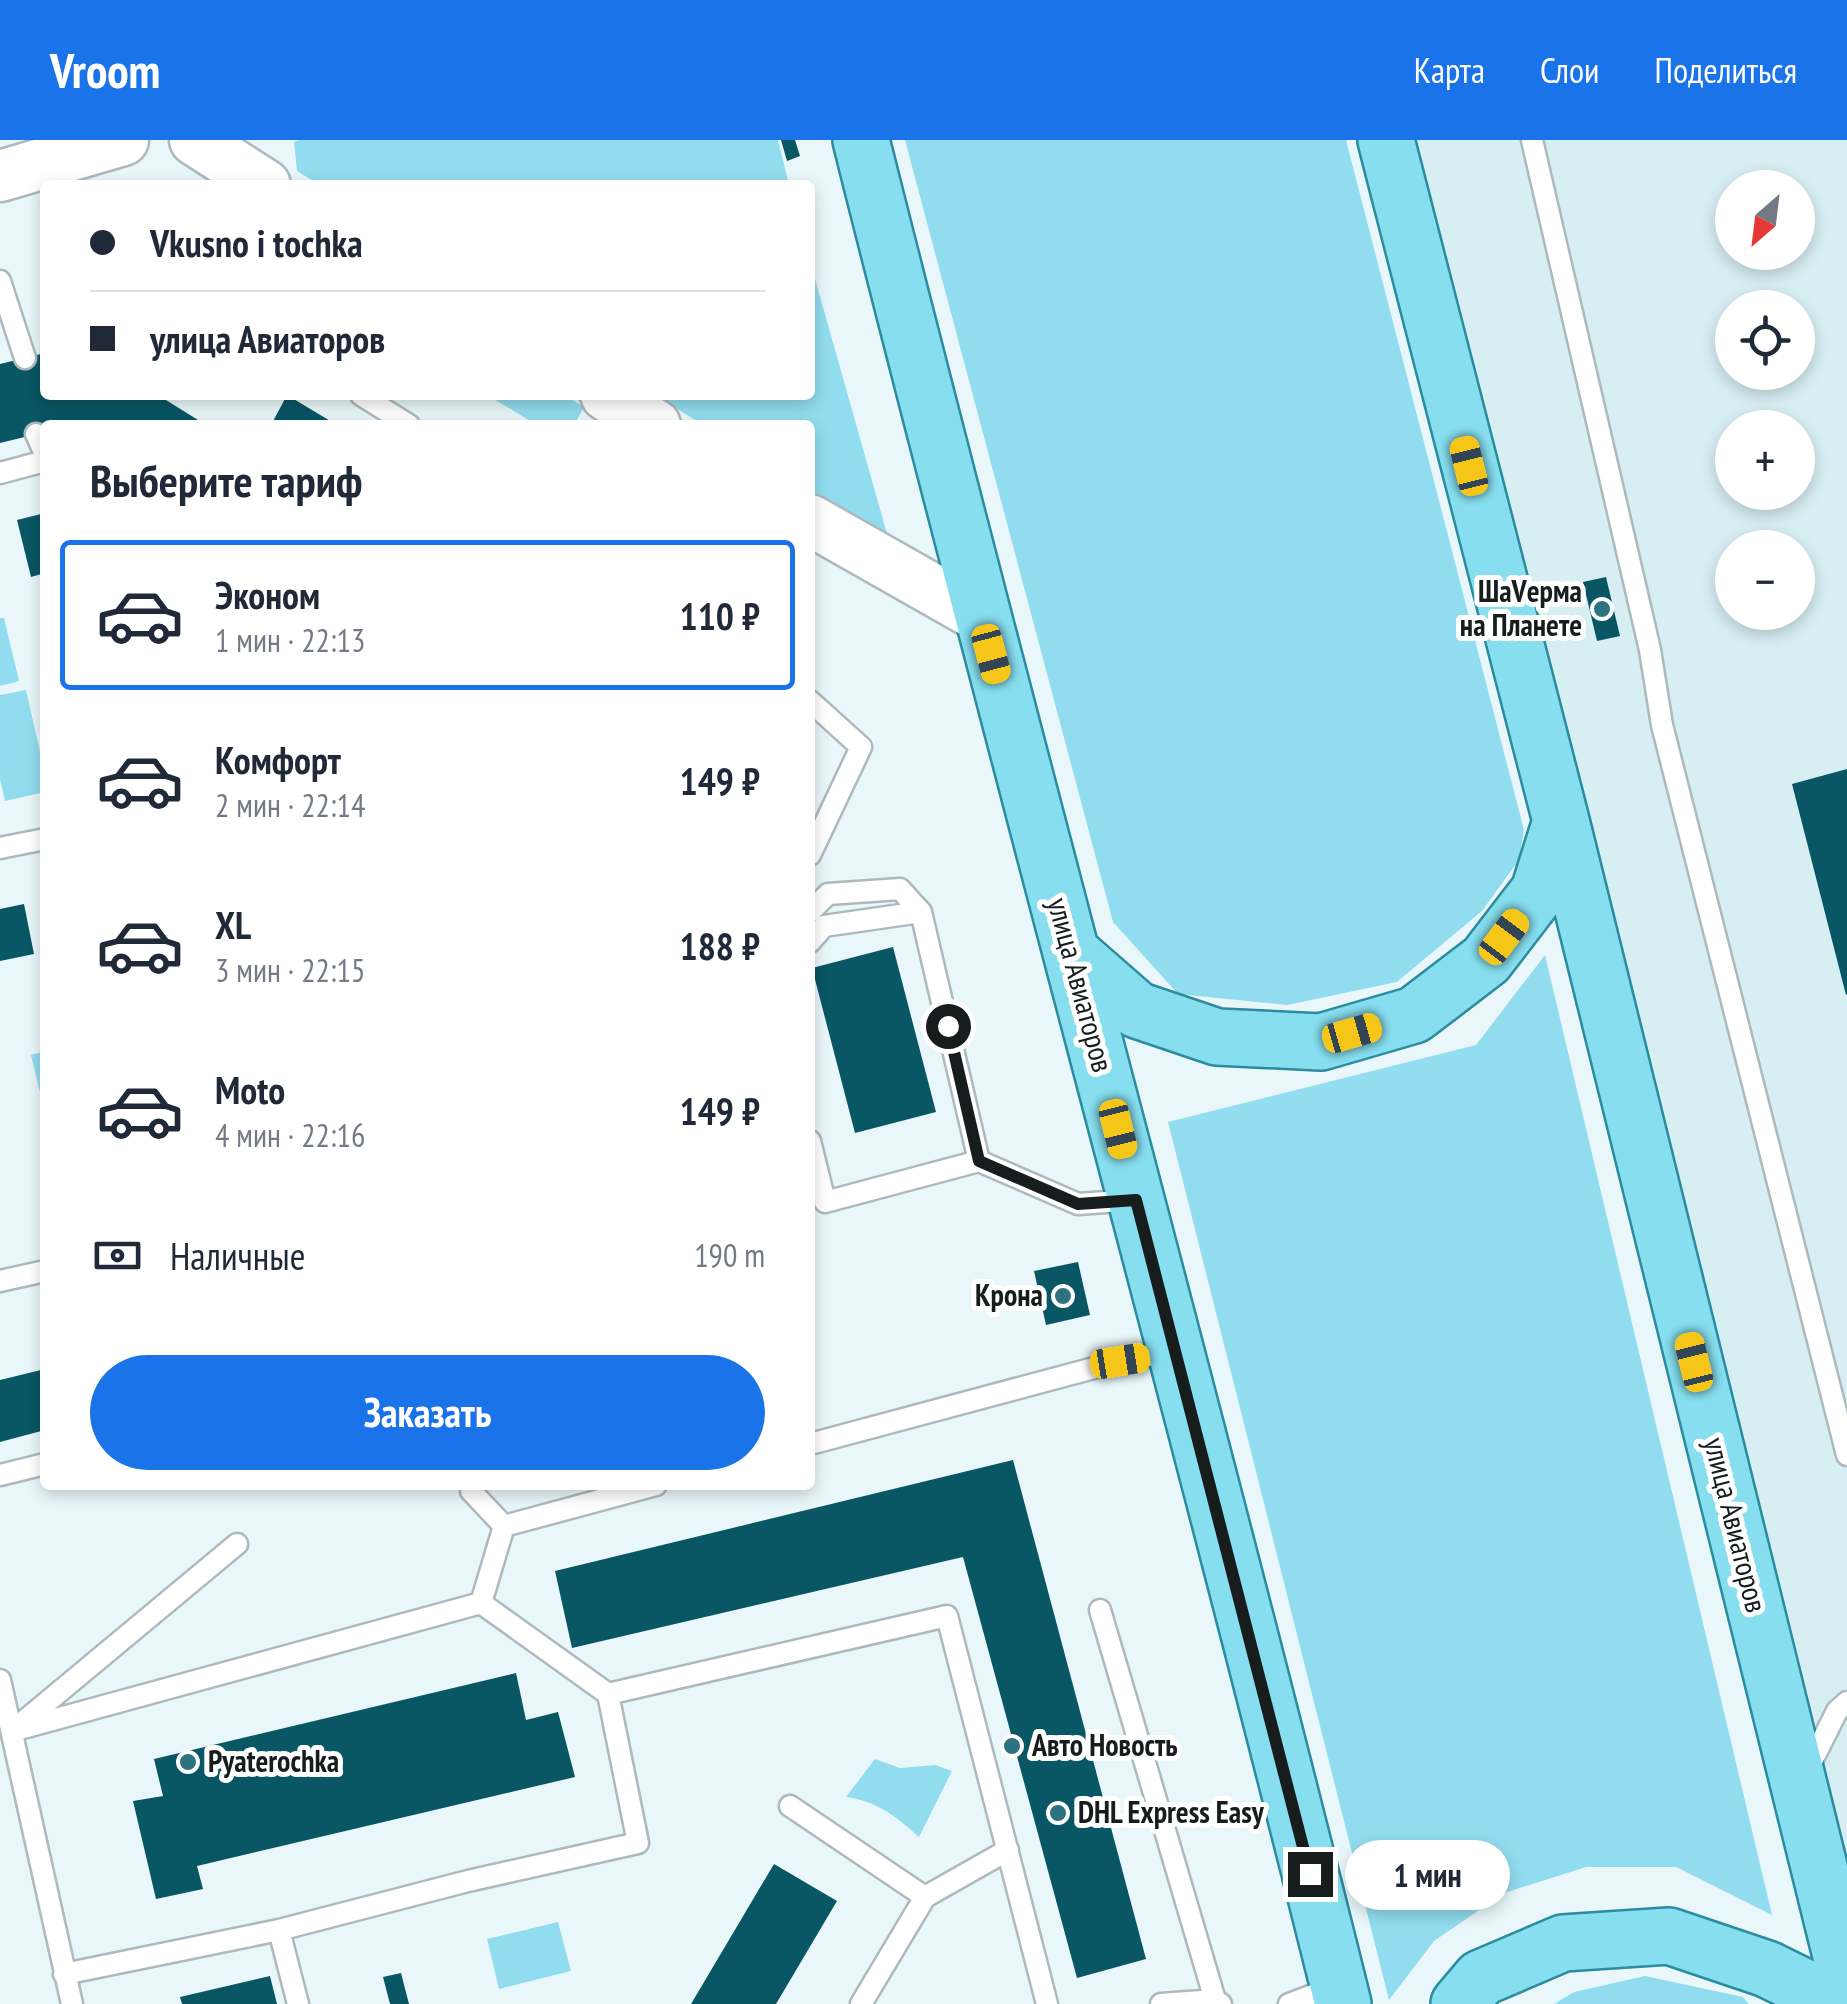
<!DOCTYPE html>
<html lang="ru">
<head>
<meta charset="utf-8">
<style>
	body { margin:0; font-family:"PT Sans Narrow",sans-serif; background:#f6f6f7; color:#1f2937; height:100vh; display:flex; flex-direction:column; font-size:38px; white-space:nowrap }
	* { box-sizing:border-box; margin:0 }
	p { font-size:32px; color:#747a83 }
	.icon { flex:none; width:55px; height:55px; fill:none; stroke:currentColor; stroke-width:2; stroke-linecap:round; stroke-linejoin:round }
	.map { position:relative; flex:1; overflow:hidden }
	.side { position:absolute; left:40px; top:280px; width:775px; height:1070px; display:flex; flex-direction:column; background:#fff; border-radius:10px; box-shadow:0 5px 15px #0003 }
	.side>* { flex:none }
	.top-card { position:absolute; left:40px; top:40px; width:775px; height:220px; border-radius:10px; box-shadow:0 5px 15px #0003; display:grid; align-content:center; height:220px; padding:0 50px; background:#fff }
	.needle { width:65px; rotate:208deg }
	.buttons { position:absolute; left:1715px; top:30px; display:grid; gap:20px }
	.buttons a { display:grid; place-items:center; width:100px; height:100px; border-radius:50%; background:#fff; box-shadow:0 5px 15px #0003; font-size:50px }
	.end { position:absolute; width:45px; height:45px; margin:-22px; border:12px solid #171c1d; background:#fff; box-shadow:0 0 0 5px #fff }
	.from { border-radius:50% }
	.bubble { position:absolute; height:70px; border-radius:35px; background:#fff; box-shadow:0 5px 15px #0003; font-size:32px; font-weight:800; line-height:70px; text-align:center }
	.car { position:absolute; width:30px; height:60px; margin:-30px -15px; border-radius:12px; box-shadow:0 0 8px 2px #0007; background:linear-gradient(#f5c518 24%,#345 0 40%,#f5c518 0 76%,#345 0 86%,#f5c518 0) }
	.top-card b { display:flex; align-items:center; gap:35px; height:95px; font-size:38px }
	.top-card b+b { border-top:2px solid #e0e1e3 }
	.top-card i { width:25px; height:25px; background:#1f2937 }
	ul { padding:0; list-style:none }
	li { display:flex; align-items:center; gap:30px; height:150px; margin:0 20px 15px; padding:0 30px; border:5px solid transparent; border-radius:10px }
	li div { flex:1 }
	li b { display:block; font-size:38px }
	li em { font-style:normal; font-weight:800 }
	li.selected { border-color:#1a73e8 }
	li>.icon { width:90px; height:90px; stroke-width:1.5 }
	h2 { padding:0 50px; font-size:45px; line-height:120px }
	.pay { display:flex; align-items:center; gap:25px; height:110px; padding:0 50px; font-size:38px }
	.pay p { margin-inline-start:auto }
	.primary-button { display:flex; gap:20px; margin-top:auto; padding:20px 50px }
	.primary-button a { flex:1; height:115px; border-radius:60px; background:#1a73e8; color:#fff; font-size:40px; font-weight:800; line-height:115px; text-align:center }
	header { display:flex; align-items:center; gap:60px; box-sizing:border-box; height:140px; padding:0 50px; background:#1a73e8; color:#fff }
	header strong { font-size:48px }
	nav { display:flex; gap:55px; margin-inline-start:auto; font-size:35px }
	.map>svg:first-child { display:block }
</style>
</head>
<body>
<header>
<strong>Vroom</strong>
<nav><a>Карта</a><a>Слои</a><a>Поделиться</a></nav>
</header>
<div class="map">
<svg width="1847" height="1864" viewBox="0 0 1847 1864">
	<rect width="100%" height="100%" fill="#eaf7fa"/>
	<!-- built -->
	<path fill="#d7eef3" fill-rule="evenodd" d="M 1386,0 L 1847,0 L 1847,1840 ZM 1732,48 L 1798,48 L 1798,112 L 1732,112 ZM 1732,168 L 1798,168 L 1798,232 L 1732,232 ZM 1732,288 L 1798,288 L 1798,352 L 1732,352 ZM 1732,408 L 1798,408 L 1798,472 L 1732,472 Z"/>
	<!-- green -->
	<path fill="#91ddef" d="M 299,0 L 778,0 L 789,45 L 320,45 L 297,31 L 294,2 Z
		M 905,0 L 1346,0 L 1524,690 L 1519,720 L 1482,771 L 1397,842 L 1287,865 L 1178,854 L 1113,782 Z
		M 810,121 L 889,401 L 810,352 L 810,285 L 703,285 L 655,255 L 810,255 Z
		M 487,255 L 564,255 L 584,267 L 574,285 L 537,285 Z
		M 0,478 L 4,478 L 19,541 L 0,546 Z
		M 26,550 L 45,634 L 45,652 L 5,661 L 0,639 L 0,555 Z
		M 1545,815 L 1772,1775 L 1676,1727 L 1586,1727 L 1504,1753 L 1434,1801 L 1389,1860 L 1168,982 L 1476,905 Z
		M 45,911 L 45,973 L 31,915 Z
		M 875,1619 L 900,1628 L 935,1625 L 952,1631 L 919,1697 C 897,1677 877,1661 846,1657 Z
		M 558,1782 L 571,1831 L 499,1849 L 487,1799 Z
		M 1645,1836 L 1743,1857 L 1749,1864 L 1554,1864 L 1574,1852 Z"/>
	<!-- building -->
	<path fill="#095664" d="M 781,0 L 795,0 L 800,16 L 787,21 Z
		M 45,213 L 45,255 L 158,255 L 206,285 L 45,285 L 45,292 L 0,303 L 0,224 Z
		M 287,255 L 337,285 L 271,285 Z
		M 45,373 L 45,433 L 31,437 L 17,380 Z
		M 1606,437 L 1620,496 L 1597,501 L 1583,442 Z
		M 1847,629 L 1847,854 L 1846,855 L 1792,644 Z
		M 24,764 L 34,814 L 0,821 L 0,769 Z
		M 893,807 L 936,972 L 855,993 L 812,828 Z
		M 1078,1122 L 1090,1175 L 1046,1185 L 1034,1131 Z
		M 45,1229 L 45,1290 L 0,1302 L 0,1240 Z
		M 1013,1320 L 1146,1819 L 1077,1838 L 963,1417 L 572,1508 L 555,1431 Z
		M 516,1533 L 526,1580 L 558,1572 L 575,1637 L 197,1726 L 203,1749 L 156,1759 L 133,1661 L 163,1656 L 154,1619 Z
		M 774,1724 L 837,1761 L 776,1864 L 691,1864 Z
		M 401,1833 L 409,1864 L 390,1864 L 383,1837 Z
		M 270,1836 L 277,1864 L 182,1864 L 180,1857 Z"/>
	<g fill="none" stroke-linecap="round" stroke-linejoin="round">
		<defs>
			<path id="service" d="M 1532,0 L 1650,510 L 1662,585 L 1847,1315
				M 0,141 L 25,218
				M 361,255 L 409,285
				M 36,294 L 45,314
				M 0,333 L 45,321
				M 810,561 L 861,607 L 810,715
				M 0,708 L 45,699
				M 810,772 L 828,754 L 900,749 L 921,772
				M 810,802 L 824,786 L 921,772 L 979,1021 L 1078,1064 L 1134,1060
				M 810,1001 L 825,1062 L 979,1021
				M 0,1141 L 45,1131
				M 810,1304 L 1120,1221 L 1175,1211
				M 0,1335 L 45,1324
				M 471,1351 L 504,1386
				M 481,1463 L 608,1554
				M 1100,1470 L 1215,1860
				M 0,1540 L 72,1864
				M 17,1587 L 237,1404
				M 12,1591 L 481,1463 L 504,1386 L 656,1345
				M 1807,1631 L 1837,1571 L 1847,1562
				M 790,1666 L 925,1757
				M 279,1790 L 298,1864
				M 64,1834 L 279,1790 L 468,1741 L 638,1703 L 608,1554 L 947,1476 L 1047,1864
				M 861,1864 L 925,1757 L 1008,1710
				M 1161,1864 L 1215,1860 L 1221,1864
				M 1289,1864 L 1334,1847"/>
			<path id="tertiary" d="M 195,0 L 265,45
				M 0,36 L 123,0
				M 606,255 L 655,285
				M 810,380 L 981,477"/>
			<path id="primary" d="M 861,0 C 1017,622 1188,1241 1343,1864
				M 1386,0 L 1561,681 L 1847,1840
				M 1073,814 L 1137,870 L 1217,897 L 1321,902 L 1414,875 L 1486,820 L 1539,751 L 1561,681
				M 1459,1864 L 1481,1838 L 1563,1803 L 1669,1796 L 1767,1829 L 1838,1864"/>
		</defs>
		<!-- service casing -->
		<use href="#service" stroke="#adbabd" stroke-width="25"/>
		<!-- tertiary casing -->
		<use href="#tertiary" stroke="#adbabd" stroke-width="55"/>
		<!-- primary casing -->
		<use href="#primary" stroke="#2b8c9e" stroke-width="60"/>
		<!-- service -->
		<use href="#service" stroke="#fff" stroke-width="20"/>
		<!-- tertiary -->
		<use href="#tertiary" stroke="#fff" stroke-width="50"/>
		<!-- primary -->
		<use href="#primary" stroke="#86deef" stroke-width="55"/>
	</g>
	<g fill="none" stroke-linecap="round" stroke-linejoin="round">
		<!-- route -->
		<path stroke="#171c1d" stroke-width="12" d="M 948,886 L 979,1021 L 1078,1064 L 1136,1060 L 1310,1734"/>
	</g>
	<!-- markers -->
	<g fill="#2d7281" stroke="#fff" stroke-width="4">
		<circle cx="1602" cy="469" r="10"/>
		<circle cx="1063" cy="1156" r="10"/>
		<circle cx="1012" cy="1606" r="10"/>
		<circle cx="188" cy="1622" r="10"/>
		<circle cx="1058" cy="1673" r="10"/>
	</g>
	<g text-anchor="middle" stroke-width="10" stroke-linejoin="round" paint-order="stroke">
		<!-- poi labels -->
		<g font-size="30" font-weight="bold" fill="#171c1d" stroke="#fff" text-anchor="start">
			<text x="1582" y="462" text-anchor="end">ШаVерма<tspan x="1582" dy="34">на Планете</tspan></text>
			<text x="1043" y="1166" text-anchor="end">Крона</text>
			<text x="1032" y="1616">Авто Новость</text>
			<text x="208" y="1632">Pyaterochka</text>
			<text x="1078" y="1683">DHL Express Easy</text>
		</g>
		<!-- street labels -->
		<g font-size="30" fill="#171c1d" stroke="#fff">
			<text transform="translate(1080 845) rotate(75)" y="10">улица Авиаторов</text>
			<text transform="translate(1735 1385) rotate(76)" y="10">улица Авиаторов</text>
		</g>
	</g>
</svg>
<div class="buttons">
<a><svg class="needle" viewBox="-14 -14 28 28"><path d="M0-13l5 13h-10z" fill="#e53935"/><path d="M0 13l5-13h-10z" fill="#747a83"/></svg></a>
<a><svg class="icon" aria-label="locate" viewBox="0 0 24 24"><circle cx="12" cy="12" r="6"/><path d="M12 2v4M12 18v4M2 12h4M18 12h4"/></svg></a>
<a>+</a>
<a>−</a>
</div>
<i class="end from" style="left:948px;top:886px"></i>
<i class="end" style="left:1310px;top:1734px"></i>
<div class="bubble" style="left:1345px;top:1700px;width:165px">1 мин</div>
<i class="car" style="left:1469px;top:326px;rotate:346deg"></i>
<i class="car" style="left:991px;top:514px;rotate:165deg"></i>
<i class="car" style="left:1504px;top:797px;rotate:37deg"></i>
<i class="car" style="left:1352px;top:893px;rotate:74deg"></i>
<i class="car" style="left:1118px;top:989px;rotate:166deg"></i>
<i class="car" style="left:1120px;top:1221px;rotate:81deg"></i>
<i class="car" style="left:1694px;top:1222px;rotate:346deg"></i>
<div class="top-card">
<b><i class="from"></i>Vkusno i tochka</b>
<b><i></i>улица Авиаторов</b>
</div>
<section class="side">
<h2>Выберите тариф</h2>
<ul>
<li class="selected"><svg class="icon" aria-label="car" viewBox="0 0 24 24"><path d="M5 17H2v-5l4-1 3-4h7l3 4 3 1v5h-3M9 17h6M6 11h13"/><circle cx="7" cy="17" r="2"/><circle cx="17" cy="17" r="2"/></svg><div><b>Эконом</b><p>1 мин · 22:13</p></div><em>110 ₽</em></li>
<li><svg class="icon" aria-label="car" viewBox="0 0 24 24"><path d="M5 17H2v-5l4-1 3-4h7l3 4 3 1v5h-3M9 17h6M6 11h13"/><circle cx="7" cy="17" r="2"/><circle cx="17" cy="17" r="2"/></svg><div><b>Комфорт</b><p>2 мин · 22:14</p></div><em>149 ₽</em></li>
<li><svg class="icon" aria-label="car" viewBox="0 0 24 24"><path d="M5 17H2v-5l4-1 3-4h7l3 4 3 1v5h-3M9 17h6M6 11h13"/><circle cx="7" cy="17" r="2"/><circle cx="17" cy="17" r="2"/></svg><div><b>XL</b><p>3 мин · 22:15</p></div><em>188 ₽</em></li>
<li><svg class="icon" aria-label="car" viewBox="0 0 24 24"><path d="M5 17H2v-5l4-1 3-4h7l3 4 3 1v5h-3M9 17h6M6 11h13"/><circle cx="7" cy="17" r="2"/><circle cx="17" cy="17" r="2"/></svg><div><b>Moto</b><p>4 мин · 22:16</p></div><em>149 ₽</em></li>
</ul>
<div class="pay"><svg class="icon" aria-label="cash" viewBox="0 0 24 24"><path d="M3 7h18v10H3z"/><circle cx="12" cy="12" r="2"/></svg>Наличные<p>190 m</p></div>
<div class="primary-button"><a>Заказать</a></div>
</section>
</div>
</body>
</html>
